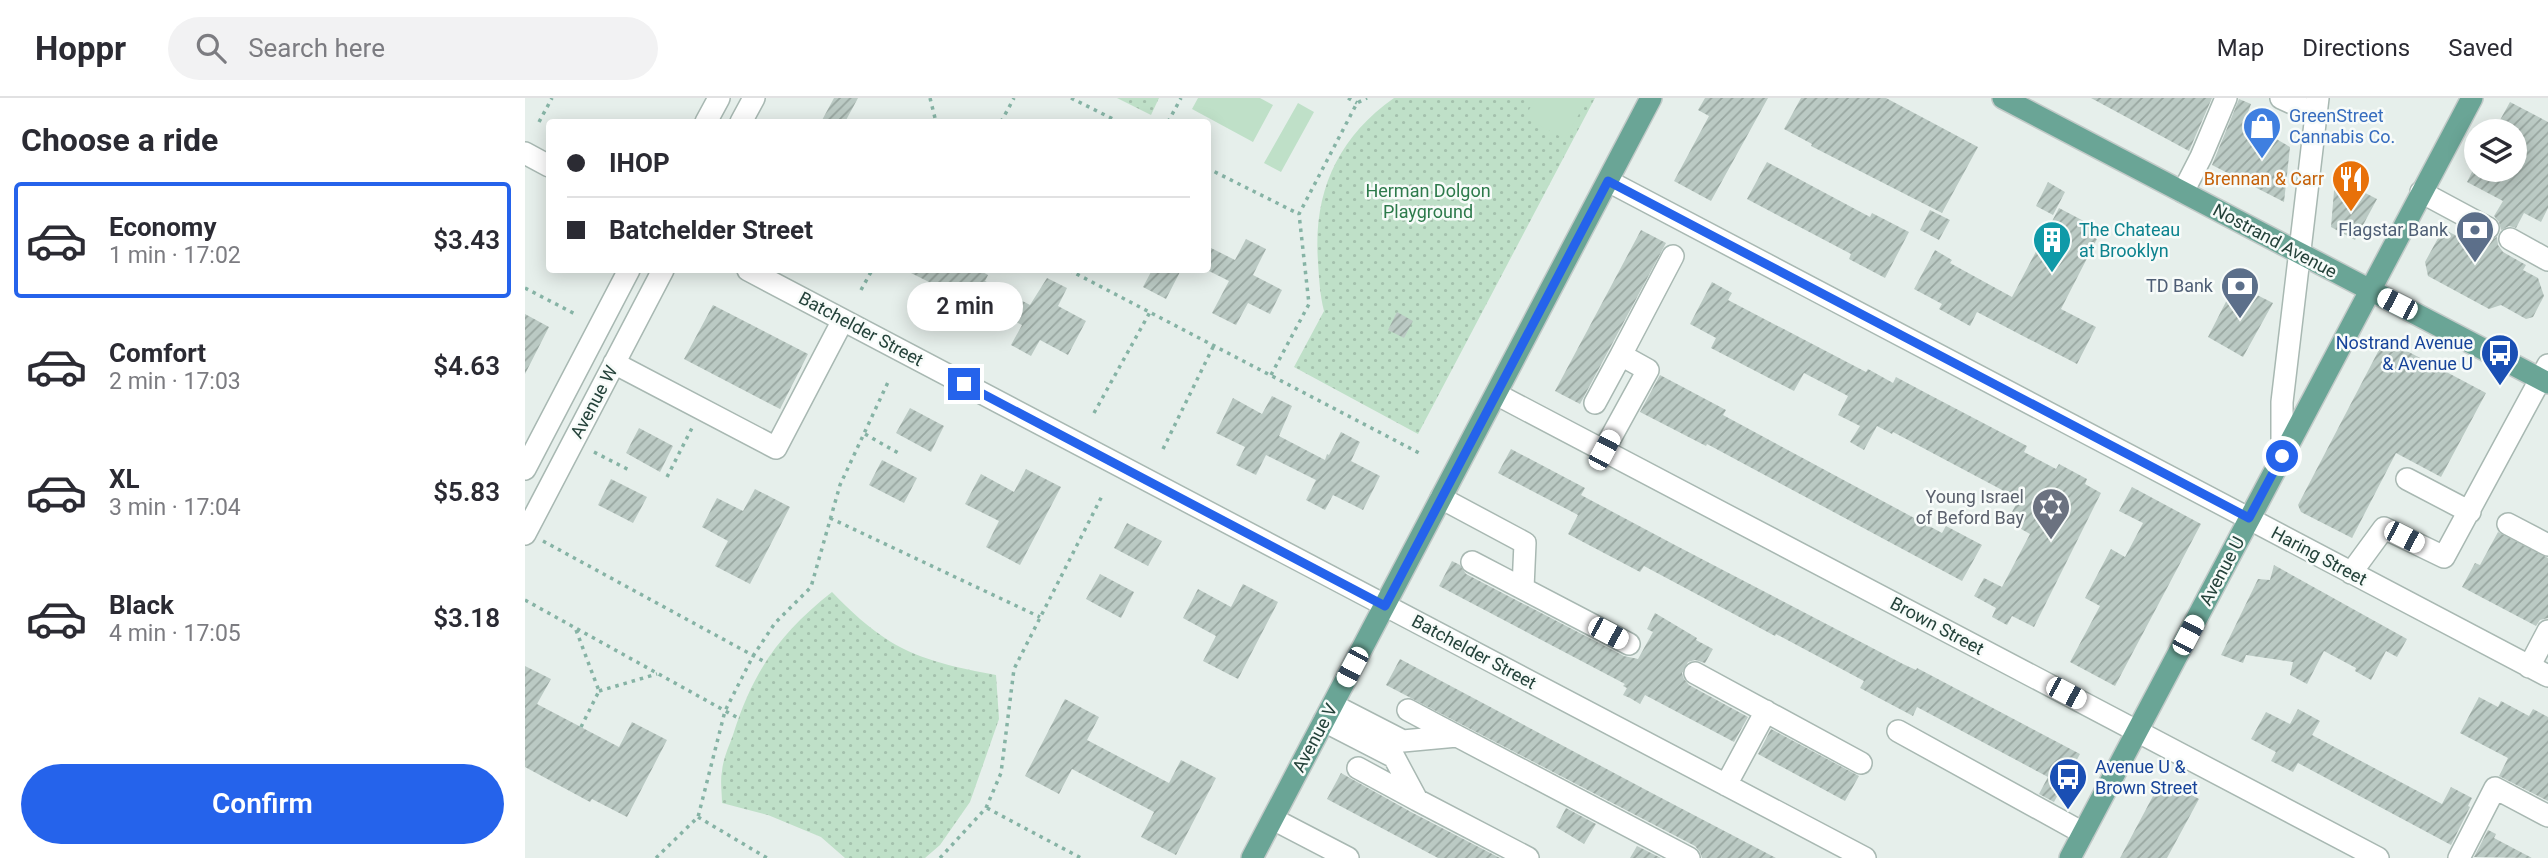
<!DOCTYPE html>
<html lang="en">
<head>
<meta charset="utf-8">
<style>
	body { margin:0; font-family:Roboto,sans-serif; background:#f2f2f3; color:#2b2b33; height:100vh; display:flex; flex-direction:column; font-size:26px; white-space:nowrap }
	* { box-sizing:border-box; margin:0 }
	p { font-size:23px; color:#7c7c81 }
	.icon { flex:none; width:38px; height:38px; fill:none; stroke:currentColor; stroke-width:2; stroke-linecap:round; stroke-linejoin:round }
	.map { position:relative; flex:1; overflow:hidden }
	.panel { display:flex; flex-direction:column; background:#fff; width:525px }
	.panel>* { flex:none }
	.hud { position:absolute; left:21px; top:21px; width:665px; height:154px; border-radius:7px; box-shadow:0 4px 18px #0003; display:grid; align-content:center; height:154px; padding:0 21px; background:#fff }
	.fabs { position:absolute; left:1939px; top:21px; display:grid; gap:14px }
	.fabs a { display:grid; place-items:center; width:63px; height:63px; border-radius:50%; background:#fff; box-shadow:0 4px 18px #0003; font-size:35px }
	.end { position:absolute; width:32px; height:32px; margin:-16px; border:9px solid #2563eb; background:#fff; box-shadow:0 0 0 4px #fff }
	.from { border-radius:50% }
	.bubble { position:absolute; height:49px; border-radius:24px; background:#fff; box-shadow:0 4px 18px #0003; font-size:23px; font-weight:600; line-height:49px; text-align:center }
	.car { position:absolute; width:21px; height:42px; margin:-21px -10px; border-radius:9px; box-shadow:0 0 5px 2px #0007; background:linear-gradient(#fff 24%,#345 0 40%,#fff 0 76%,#345 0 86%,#fff 0) }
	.hud b { display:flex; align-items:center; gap:24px; height:66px; font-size:26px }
	.hud b+b { border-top:2px solid #e1e1e2 }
	.hud i { width:18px; height:18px; background:#2b2b33 }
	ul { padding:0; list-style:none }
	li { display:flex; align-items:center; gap:21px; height:116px; margin:0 14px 10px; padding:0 7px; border:4px solid transparent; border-radius:7px }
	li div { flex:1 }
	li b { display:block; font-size:26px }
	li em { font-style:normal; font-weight:600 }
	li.active { border-color:#2563eb }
	li>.icon { width:63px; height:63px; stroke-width:1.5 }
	h2 { padding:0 21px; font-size:32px; line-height:84px }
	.cta { display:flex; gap:14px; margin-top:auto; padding:14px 21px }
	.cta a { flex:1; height:80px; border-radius:42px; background:#2563eb; color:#fff; font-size:28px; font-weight:600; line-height:80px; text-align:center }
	header { display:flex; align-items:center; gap:42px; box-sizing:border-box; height:98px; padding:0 35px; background:#fff; border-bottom:2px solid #e1e1e2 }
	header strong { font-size:33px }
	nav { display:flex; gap:38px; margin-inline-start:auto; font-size:24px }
	.search { width:490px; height:63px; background:#f2f2f3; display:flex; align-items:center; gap:18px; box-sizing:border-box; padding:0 24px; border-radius:38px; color:#7c7c81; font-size:26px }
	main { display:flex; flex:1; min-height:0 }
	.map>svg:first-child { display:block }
</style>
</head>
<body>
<header>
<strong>Hoppr</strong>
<div class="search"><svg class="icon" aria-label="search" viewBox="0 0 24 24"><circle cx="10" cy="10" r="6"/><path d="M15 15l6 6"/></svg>Search here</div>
<nav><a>Map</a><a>Directions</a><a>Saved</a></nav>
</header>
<main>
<section class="panel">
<h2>Choose a ride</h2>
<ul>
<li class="active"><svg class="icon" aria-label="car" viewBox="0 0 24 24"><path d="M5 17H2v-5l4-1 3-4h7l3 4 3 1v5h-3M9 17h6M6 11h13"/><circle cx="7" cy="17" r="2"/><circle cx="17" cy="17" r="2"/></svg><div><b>Economy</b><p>1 min · 17:02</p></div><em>$3.43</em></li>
<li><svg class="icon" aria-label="car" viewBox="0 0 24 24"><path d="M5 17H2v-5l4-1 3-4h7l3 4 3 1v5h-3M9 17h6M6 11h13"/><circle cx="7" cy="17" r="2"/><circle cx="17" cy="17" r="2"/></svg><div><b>Comfort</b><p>2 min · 17:03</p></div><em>$4.63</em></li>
<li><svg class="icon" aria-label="car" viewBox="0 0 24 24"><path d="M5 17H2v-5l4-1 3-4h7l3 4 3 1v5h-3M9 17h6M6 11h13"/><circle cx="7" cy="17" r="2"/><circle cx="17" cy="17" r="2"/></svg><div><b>XL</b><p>3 min · 17:04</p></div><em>$5.83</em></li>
<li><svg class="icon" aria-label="car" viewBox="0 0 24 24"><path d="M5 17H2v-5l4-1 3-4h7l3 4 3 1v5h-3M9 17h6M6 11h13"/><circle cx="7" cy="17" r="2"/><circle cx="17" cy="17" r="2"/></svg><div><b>Black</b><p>4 min · 17:05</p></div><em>$3.18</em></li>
</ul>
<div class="cta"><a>Confirm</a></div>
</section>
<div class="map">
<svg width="2023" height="760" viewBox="0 0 2023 760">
	<defs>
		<pattern id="park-dots" width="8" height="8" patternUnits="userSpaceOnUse" patternTransform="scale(1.75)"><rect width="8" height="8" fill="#bfe0c8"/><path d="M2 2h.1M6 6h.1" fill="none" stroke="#a4c1ad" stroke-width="1.8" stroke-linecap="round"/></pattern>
		<pattern id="building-hatch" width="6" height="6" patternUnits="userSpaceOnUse" patternTransform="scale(1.75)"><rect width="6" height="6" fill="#bbcac4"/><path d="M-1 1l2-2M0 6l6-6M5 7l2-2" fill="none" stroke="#98a6a0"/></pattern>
	</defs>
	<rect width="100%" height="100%" fill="#e6efeb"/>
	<!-- park -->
	<path fill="url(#park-dots)" d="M 592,0 L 634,0 L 626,17 Z
		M 869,0 L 1070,0 L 893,336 L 769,269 L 799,213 C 795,197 794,181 793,164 C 788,95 812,40 869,0 Z
		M 307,494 C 324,512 345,531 366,544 C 395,562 437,571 471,577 L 474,621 L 445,704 L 415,747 L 400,760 L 320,760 L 296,739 L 243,717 L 197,705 C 197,695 195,683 197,673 C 198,661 204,648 208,637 C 228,573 255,535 307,494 Z"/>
	<!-- garden -->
	<path fill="#bfe0c8" d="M 673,0 L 735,0 L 748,7 L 728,44 L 667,11 Z
		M 1010,0 L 1063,0 L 1040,41 L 1000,20 Z
		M 773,5 L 789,14 L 756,74 L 739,65 Z"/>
	<!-- building -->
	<path fill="url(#building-hatch)" d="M 309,0 L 333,0 L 320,24 L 296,24 Z
		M 1180,0 L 1243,0 L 1186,103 L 1149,83 L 1184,18 L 1173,12 Z
		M 1276,0 L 1361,0 L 1453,49 L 1417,115 L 1286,48 L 1287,46 L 1259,31 Z
		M 1566,0 L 1687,0 L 1664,53 Z
		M 1714,1 L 1726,6 L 1720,23 L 1765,49 L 1759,104 L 1687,67 Z
		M 1985,4 L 2023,24 L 2023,110 L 2016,124 L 1999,115 L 1991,130 L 1984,128 L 1976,132 L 1974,124 L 1969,118 L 1978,103 L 1942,84 L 1948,72 L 1990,72 L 1990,33 L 1969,33 Z
		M 1242,64 L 1345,119 L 1347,115 L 1384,134 L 1360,180 L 1324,161 L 1326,156 L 1222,101 Z
		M 1815,82 L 1852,101 L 1830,142 L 1806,129 L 1809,93 Z
		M 1523,84 L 1540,94 L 1528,117 L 1511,108 Z
		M 1534,110 L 1570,129 L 1565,137 L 1572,141 L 1536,211 L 1571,229 L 1552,266 L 1452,214 L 1445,228 L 1414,211 L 1417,206 L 1389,191 L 1410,152 L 1427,162 L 1425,165 L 1487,199 Z
		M 1405,112 L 1425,122 L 1414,142 L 1395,132 Z
		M 1918,131 L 1934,139 L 1936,133 L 1956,144 L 1957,142 L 1964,143 L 1972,139 L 1973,147 L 1978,154 L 2001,167 L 1998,172 L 2013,180 L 2019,198 L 2008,219 L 2001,221 L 1976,207 L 1964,211 L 1903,178 L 1900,164 Z
		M 1116,132 L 1141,145 L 1055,306 L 1030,293 Z
		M 721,141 L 741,151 L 728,177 L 757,192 L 745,216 L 723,205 L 711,227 L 687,215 L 704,183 L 682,172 L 682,148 L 710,162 Z
		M 380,172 L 454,172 L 463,177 L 460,183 L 505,207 L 522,180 L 542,190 L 533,208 L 561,223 L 543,257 L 515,242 L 506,258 L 486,247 L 497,227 L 447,201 L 437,222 L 417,212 L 426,195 Z
		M 627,172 L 656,172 L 641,201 L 618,189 Z
		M 1187,184 L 1207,195 L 1203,202 L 1341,274 L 1343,271 L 1368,285 L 1371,279 L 1401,295 L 1502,348 L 1499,354 L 1531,371 L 1534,366 L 1562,381 L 1560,386 L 1576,395 L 1509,529 L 1487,518 L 1482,527 L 1467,519 L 1471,510 L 1449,498 L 1459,480 L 1477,489 L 1505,436 L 1482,423 L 1494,401 L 1368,334 L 1367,336 L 1352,328 L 1339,352 L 1325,344 L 1335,328 L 1313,317 L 1323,298 L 1279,275 L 1269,293 L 1186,250 L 1191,240 L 1165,226 Z
		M 1710,186 L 1748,205 L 1718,259 L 1683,239 Z
		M 188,207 L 283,256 L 255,311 L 159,261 Z
		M 872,214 L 888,223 L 879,240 L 863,232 Z
		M 0,216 L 24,229 L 0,276 Z
		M 1865,244 L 1961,295 L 1916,379 L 1871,355 L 1827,440 L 1776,414 L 1773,407 L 1857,246 Z
		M 1135,277 L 1201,312 L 1198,317 L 1417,435 L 1421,428 L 1457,447 L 1437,483 L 1182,346 L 1181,348 L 1115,314 Z
		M 747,298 L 767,308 L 754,338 L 800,362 L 802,356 L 804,357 L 816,334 L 835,344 L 826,363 L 855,378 L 838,412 L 808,397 L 800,412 L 781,402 L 791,382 L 741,357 L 731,377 L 711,367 L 720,349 L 691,335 L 708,300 L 737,316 Z
		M 385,310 L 419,328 L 406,354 L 371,335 Z
		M 114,330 L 148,348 L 135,374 L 101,355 Z
		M 986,351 L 1060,390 L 1056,397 L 1148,446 L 1378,566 L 1391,572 L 1392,570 L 1555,656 L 1529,704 L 1514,696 L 1523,679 L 1392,609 L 1388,618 L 1371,609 L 1335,590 L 1339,583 L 1251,536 L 1250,538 L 1119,468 L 1115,474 L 1043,436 L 1053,417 L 973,375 Z
		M 357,362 L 392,380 L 379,405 L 344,387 Z
		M 501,371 L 536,389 L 495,467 L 461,449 L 474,423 L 440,406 L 456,376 L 489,394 Z
		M 86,381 L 122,399 L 108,425 L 73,407 Z
		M 1607,389 L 1676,426 L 1590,588 L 1545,564 L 1575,508 L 1560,500 L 1586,451 L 1600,459 L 1618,425 L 1594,413 Z
		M 230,391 L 265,409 L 225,486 L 190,468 L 203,443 L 177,429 L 192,400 L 218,413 Z
		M 602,425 L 637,443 L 623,468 L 589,450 Z
		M 1973,434 L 2023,460 L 2023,520 L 2015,522 L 2011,528 L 1937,489 L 1950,465 L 1955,467 Z
		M 927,463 L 935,467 L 941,476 L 1099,558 L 1113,561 L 1128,534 L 1122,531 L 1130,515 L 1172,540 L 1171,542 L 1188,551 L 1180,565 L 1170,562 L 1163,564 L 1157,575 L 1159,581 L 1164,587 L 1223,619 L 1209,644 L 1120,597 L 1115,606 L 1105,600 L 1098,597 L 1102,590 L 1098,588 L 1100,586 L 914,488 Z
		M 1749,467 L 1882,541 L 1872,559 L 1861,553 L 1846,582 L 1830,573 L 1831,570 L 1799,553 L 1782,586 L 1765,577 L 1768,564 L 1721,557 L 1718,565 L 1696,557 L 1733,481 L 1745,482 Z
		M 575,476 L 609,494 L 596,520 L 561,501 Z
		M 718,486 L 753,504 L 713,581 L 678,563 L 691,538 L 658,520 L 673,491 L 706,509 Z
		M 875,561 L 1123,693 L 1251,760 L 1177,760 L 1175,754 L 1170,748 L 861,587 Z
		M 0,568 L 26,581 L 12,606 L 94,649 L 107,624 L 142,642 L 102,719 L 67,701 L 65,704 L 0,669 Z
		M 1954,599 L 1973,609 L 1976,603 L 2004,618 L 2008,611 L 2023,619 L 2023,703 L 1974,678 L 1983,660 L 1935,635 Z
		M 540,601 L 574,619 L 562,642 L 644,685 L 656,662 L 691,680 L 651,757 L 616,739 L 629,714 L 547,671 L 534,696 L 500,678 Z
		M 1773,611 L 1795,623 L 1787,637 L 1917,706 L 1926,689 L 1947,700 L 1943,708 L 1945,709 L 1926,747 L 1773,665 L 1768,674 L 1746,663 L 1751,654 L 1726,641 L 1741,614 L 1765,626 Z
		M 1246,631 L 1334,678 L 1320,703 L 1233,656 Z
		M 816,675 L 886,714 L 975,760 L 913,760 L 802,701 Z
		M 1635,685 L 1642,689 L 1644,685 L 1674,701 L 1642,760 L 1595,760 Z
		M 1041,710 L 1071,726 L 1059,746 L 1031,729 Z
		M 1963,732 L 1971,736 L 1969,740 L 2007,760 L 1949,759 Z
		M 1112,748 L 1136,760 L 1105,760 Z"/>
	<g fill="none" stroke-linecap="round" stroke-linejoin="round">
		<defs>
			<path id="minor" d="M 1756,0 L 1791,16
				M 181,24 L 194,0
				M 216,24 L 229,0
				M 0,55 L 24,68
				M 1083,83 L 2023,578
				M 1658,94 L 1676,59 L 1701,0
				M 1896,94 L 1963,130
				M 1985,141 L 2023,162
				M 223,172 L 1340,760
				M 1096,257 L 1148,158
				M 89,265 L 251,350 L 318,222
				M 971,296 L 1853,760
				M 1070,305 L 1096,257 L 1123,272 L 1079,352
				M 1757,358 L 1757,304 L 1793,0
				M 0,371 L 104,172
				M 1882,381 L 1945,414
				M 916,400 L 1000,445 L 998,490
				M 1983,426 L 2023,447
				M 0,436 L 138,172
				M 947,464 L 1104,546
				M 1826,475 L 1859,430 L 1919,459 L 2023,267
				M 2004,569 L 2023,533
				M 1170,575 L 1336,665
				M 808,607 L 878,643 L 932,638 L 1164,760
				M 883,612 L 932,638
				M 799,623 L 869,659 L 892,702 L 1003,760
				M 1373,633 L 1558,735
				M 833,670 L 892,702
				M 1201,687 L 1241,613
				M 748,721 L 823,760
				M 1934,760 L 1970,690 L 2023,718"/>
			<path id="major" d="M 1478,0 L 2023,285
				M 727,760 L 1126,0
				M 1545,760 L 1947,0"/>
		</defs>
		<!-- minor casing -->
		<use href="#minor" stroke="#a8b8b2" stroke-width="24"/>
		<!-- major casing -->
		<use href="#major" stroke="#c2cac8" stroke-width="24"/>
		<!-- path -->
		<path stroke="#86b3a5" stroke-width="3.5" stroke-dasharray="3.5 5" stroke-linecap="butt" d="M 405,0 L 411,24
			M 546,0 L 594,24
			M 823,0 L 832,5
			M 14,24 L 27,0
			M 476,24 L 489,0
			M 643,24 L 656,0
			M 682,70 L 774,116
			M 544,172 L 898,357
			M 0,190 L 52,217
			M 336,192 L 347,172
			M 746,277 L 784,206 L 774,116 L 832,5 L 842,0
			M 569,315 L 625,214
			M 340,336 L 375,356
			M 638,351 L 689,247
			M 69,354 L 106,373
			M 142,379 L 168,328
			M 305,420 L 515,519
			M 18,443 L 240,564
			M 0,502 L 213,620
			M 51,532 L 74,593 L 56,629
			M 74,593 L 132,576
			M 462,710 L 556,760
			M 173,719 L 242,760
			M 131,760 L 173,719 L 200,613 L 228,558 L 250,525 L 286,489 L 315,387 L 364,282
			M 415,760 L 461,710 L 476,675 L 489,571 L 578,396"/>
		<!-- minor -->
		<use href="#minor" stroke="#fff" stroke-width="21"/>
		<!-- major -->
		<use href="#major" stroke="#6aa596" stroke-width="21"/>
	</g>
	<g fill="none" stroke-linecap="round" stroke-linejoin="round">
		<!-- route -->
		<path stroke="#2563eb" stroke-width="9" d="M 439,286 L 860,508 L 1083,83 L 1724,420 L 1757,358"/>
	</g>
	<!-- icons -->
	<defs>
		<symbol id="shop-pin" viewBox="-11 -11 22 30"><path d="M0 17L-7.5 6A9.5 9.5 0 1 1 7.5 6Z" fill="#3f7fe0" stroke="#f7fbf9"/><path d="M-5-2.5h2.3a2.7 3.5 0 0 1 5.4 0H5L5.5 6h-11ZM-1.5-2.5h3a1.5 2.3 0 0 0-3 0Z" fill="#fff"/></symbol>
		<symbol id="restaurant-pin" viewBox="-11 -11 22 30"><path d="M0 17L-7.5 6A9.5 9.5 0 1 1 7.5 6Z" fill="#e8710a" stroke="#f7fbf9"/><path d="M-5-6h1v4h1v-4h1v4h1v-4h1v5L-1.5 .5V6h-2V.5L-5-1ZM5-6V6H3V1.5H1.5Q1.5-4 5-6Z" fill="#fff"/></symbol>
		<symbol id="bank-pin" viewBox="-11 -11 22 30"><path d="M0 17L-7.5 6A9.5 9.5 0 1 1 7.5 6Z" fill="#5c6f8a" stroke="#f7fbf9"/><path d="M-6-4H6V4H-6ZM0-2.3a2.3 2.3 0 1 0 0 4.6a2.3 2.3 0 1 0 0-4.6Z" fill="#fff"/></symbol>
		<symbol id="building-pin" viewBox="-11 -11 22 30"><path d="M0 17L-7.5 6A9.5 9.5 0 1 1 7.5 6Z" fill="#0f9aa8" stroke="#f7fbf9"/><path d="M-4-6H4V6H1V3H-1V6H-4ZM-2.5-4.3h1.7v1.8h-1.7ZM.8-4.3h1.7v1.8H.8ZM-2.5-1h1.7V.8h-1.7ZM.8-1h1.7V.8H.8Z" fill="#fff"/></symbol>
		<symbol id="bus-pin" viewBox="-11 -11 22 30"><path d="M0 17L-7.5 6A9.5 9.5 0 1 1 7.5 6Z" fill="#1a4fb4" stroke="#f7fbf9"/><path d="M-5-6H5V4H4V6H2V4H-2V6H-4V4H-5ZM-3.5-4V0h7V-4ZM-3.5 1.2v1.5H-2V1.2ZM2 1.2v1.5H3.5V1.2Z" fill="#fff"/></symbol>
		<symbol id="synagogue-pin" viewBox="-11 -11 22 30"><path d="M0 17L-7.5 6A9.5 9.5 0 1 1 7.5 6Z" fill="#6b7280" stroke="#f7fbf9"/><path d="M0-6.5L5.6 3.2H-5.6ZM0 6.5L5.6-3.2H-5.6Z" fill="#fff"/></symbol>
	</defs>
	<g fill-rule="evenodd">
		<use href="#shop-pin" x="1715" y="6" width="44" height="60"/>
		<use href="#restaurant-pin" x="1804" y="59" width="44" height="60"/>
		<use href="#bank-pin" x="1928" y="110" width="44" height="60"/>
		<use href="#building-pin" x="1505" y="120" width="44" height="60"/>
		<use href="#bank-pin" x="1693" y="166" width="44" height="60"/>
		<use href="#bus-pin" x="1953" y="233" width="44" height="60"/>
		<use href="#synagogue-pin" x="1504" y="387" width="44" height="60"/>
		<use href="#bus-pin" x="1521" y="657" width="44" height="60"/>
	</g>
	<g text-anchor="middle" stroke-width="5" stroke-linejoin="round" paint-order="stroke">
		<!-- shop labels -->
		<g font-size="18" fill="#366cbe" stroke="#f7fbf9" text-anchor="start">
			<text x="1764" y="24">GreenStreet<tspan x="1764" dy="21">Cannabis Co.</tspan></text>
		</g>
		<!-- food labels -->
		<g font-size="18" fill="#c56008" stroke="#f7fbf9" text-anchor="end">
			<text x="1799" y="87">Brennan &amp; Carr</text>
		</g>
		<!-- park labels -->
		<g font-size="18" fill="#2d7a4b" stroke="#f7fbf9">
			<text x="903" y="99">Herman Dolgon<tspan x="903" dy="21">Playground</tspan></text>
		</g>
		<!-- culture labels -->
		<g font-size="18" fill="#0d838f" stroke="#f7fbf9" text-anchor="start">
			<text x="1554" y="138">The Chateau<tspan x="1554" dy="21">at Brooklyn</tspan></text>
		</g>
		<!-- service labels -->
		<g font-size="18" fill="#4e5e75" stroke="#f7fbf9" text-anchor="end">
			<text x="1923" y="138">Flagstar Bank</text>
			<text x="1688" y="194">TD Bank</text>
		</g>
		<!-- street labels -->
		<g font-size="18" fill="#24423a" stroke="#f7fbf9">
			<text transform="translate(1750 143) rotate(28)" y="6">Nostrand Avenue</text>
			<text transform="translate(336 231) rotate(28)" y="6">Batchelder Street</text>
			<text transform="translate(69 304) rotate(-62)" y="6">Avenue W</text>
			<text transform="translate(1794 458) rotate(28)" y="6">Haring Street</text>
			<text transform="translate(1697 473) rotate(-62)" y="6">Avenue U</text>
			<text transform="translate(1412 528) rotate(28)" y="6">Brown Street</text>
			<text transform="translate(949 554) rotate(28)" y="6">Batchelder Street</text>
			<text transform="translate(790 640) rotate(-62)" y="6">Avenue V</text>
		</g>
		<!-- transit labels -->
		<g font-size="18" fill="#164399" stroke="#f7fbf9" text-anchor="end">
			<text x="1948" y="251">Nostrand Avenue<tspan x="1948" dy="21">&amp; Avenue U</tspan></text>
			<text x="1570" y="675" text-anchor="start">Avenue U &amp;<tspan x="1570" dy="21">Brown Street</tspan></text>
		</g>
		<!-- worship labels -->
		<g font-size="18" fill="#5b616d" stroke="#f7fbf9" text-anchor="end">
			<text x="1499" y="405">Young Israel<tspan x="1499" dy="21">of Beford Bay</tspan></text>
		</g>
	</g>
</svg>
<div class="fabs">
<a><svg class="icon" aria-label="layers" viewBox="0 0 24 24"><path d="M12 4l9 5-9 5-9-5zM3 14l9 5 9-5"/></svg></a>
</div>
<i class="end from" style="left:1757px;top:358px"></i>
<i class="end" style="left:439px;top:286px"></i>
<div class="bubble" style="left:382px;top:184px;width:116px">2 min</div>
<i class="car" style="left:1872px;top:206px;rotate:297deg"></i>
<i class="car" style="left:1079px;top:352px;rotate:28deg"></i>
<i class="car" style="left:1879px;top:439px;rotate:117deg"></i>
<i class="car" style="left:1083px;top:535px;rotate:118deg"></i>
<i class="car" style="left:1663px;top:537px;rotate:28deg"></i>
<i class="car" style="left:827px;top:569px;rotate:208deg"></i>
<i class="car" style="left:1541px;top:595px;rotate:118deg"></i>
<div class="hud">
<b><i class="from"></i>IHOP</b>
<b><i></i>Batchelder Street</b>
</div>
</div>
</main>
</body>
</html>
